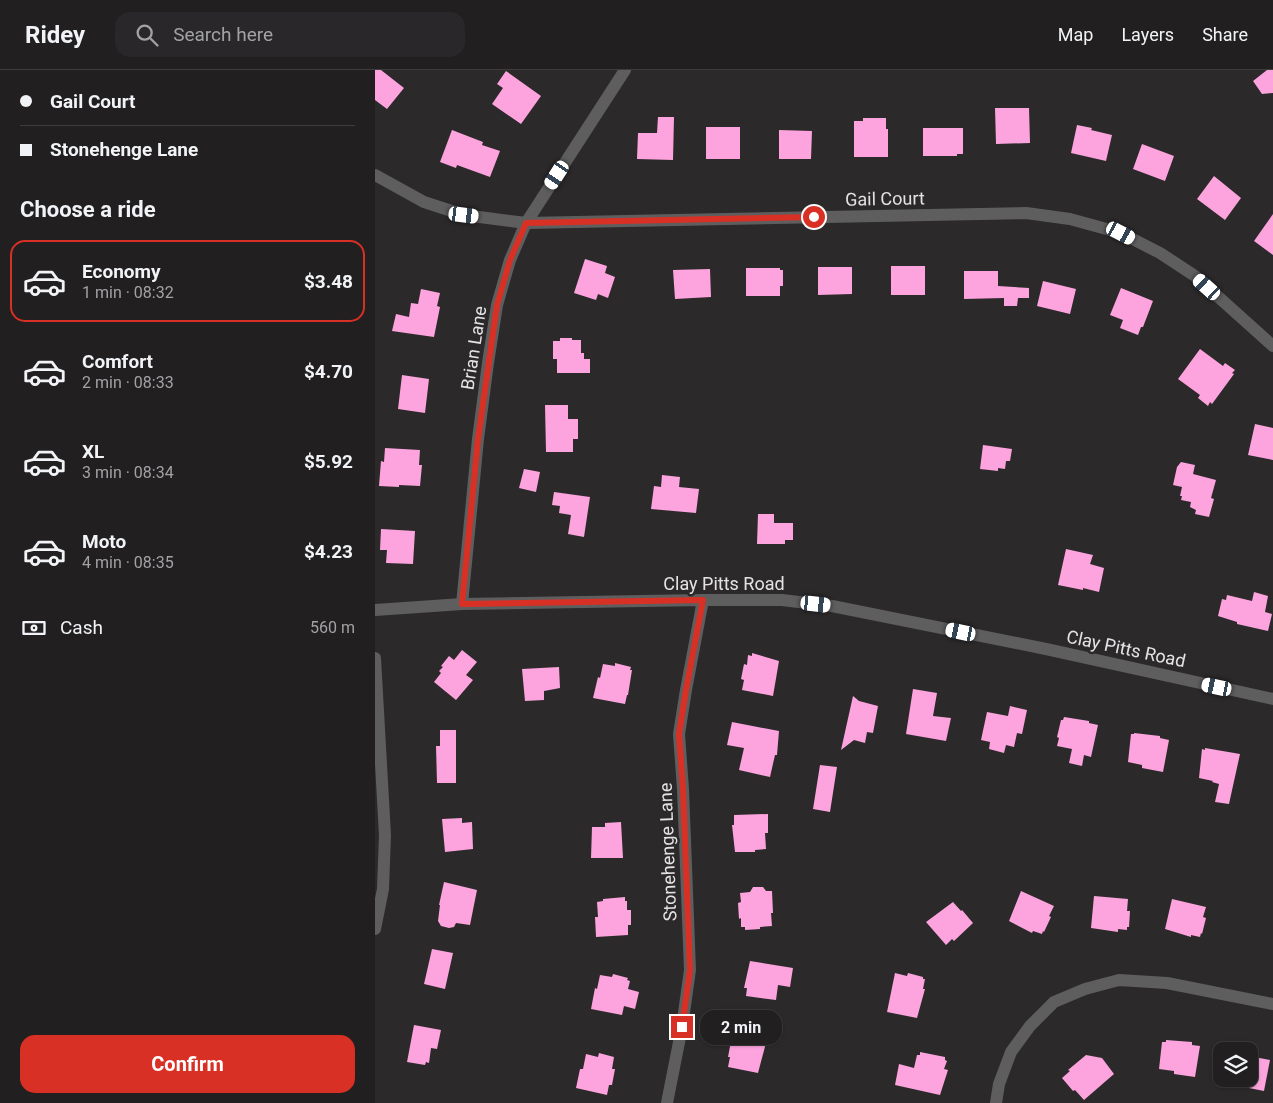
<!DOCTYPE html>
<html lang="en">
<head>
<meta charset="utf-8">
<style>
	body { margin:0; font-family:Roboto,sans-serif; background:#292729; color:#f1f3f6; height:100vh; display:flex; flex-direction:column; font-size:19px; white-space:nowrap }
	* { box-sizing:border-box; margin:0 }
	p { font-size:16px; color:#a2a2a5 }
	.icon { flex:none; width:28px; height:28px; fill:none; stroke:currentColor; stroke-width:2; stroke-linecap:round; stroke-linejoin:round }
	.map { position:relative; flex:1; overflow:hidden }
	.sheet { display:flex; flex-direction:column; background:#211f20; width:375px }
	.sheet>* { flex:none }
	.top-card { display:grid; align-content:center; height:110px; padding:0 20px; background:#211f20 }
	.buttons { position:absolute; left:838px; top:972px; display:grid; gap:10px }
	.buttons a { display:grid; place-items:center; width:45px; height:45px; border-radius:10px; background:#211f20; box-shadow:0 1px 4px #0004,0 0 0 1px #3e3d3e; font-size:25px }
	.end { position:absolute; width:22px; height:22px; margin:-11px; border:6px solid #d93025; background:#fff; box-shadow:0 0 0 2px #fff }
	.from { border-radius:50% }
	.bubble { position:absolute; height:35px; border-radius:15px; background:#211f20; box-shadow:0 1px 4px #0004,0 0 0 1px #3e3d3e; font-size:16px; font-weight:700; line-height:35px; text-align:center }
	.car { position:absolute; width:15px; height:30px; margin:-15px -8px; border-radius:6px; box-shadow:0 0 4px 1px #0007; background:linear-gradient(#fff 24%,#345 0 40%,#fff 0 76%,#345 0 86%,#fff 0) }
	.top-card b { display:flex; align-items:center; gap:18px; height:48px; font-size:19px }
	.top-card b+b { border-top:1px solid #3e3d3e }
	.top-card i { width:12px; height:12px; background:#f1f3f6 }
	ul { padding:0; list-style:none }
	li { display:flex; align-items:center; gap:15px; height:82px; margin:0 10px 8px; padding:0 10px; border:2px solid transparent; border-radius:15px }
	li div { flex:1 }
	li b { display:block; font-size:19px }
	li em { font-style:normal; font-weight:700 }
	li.on { border-color:#d93025 }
	li>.icon { width:45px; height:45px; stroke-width:1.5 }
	h2 { padding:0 20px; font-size:22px; line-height:60px }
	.pay { display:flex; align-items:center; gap:12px; height:55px; padding:0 20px; font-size:19px }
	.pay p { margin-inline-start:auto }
	.primary-button { display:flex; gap:10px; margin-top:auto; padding:10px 20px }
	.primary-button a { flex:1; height:58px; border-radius:15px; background:#d93025; color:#fff; font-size:20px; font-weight:700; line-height:58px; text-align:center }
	header { display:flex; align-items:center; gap:30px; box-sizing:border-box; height:70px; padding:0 25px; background:#211f20; border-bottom:1px solid #3e3d3e }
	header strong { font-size:24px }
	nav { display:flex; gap:28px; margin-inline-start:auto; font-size:18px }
	.search { width:350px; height:45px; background:#292729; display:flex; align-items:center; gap:12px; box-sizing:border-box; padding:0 18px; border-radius:15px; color:#a2a2a5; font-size:19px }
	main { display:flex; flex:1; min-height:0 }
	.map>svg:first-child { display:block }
</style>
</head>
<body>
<header>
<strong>Ridey</strong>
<div class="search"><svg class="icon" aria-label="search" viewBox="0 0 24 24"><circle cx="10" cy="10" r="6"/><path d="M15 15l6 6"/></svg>Search here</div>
<nav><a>Map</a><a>Layers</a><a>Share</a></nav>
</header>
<main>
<section class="sheet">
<div class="top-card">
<b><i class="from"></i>Gail Court</b>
<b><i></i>Stonehenge Lane</b>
</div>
<h2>Choose a ride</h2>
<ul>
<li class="on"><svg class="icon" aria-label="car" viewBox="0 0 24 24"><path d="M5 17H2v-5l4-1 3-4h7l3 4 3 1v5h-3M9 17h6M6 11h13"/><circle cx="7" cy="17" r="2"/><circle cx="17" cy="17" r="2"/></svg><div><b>Economy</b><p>1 min · 08:32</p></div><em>$3.48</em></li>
<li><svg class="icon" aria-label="car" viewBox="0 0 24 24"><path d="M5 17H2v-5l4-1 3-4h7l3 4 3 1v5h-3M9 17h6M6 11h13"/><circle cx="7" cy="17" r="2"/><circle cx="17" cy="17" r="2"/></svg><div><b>Comfort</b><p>2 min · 08:33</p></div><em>$4.70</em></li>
<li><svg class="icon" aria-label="car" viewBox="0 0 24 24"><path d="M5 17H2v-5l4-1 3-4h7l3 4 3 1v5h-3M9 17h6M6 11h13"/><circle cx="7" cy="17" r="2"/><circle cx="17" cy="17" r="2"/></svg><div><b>XL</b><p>3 min · 08:34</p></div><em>$5.92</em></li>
<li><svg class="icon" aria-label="car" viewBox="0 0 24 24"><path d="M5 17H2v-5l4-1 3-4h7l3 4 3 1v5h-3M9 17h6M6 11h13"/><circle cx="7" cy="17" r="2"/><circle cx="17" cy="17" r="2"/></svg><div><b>Moto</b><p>4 min · 08:35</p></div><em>$4.23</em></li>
</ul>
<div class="pay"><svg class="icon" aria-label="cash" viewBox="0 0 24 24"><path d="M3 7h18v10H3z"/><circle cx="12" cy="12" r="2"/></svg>Cash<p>560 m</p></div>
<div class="primary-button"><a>Confirm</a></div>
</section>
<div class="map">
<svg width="898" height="1033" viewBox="0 0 898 1033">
	<rect width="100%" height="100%" fill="#2c292b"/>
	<!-- building -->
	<path fill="#fda4de" d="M 0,0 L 6,0 L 29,18 L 12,39 L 0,30 Z
		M 892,0 L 898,0 L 898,23 L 887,24 L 878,11 Z
		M 131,1 L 166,26 L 146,54 L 117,34 L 128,18 L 122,14 Z
		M 620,38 L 654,38 L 655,73 L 621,74 Z
		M 283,47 L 299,47 L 298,90 L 262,89 L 263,63 L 282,63 Z
		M 488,48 L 511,48 L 511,59 L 513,59 L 513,87 L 479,87 L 479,51 L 488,51 Z
		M 702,55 L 717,58 L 716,60 L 737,65 L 731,91 L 696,83 Z
		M 331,57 L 365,57 L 365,89 L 331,89 Z
		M 548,58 L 588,58 L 588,84 L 582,84 L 582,86 L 548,86 Z
		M 77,60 L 108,72 L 107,75 L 125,81 L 115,107 L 82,95 L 81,98 L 65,92 Z
		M 404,60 L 437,61 L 436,89 L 404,89 Z
		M 767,74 L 799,86 L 790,111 L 758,99 Z
		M 839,106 L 866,128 L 850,150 L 822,129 Z
		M 898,144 L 898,185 L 879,171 Z
		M 210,189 L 232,196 L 230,203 L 240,207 L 233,228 L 223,224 L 221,230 L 199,223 Z
		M 516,196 L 550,196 L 550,225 L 516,225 Z
		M 443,197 L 477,197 L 477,224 L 443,225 Z
		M 371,198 L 405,198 L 405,200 L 408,200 L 408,216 L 405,216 L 405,226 L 371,226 Z
		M 335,199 L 336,227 L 300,229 L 298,200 Z
		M 589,201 L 623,201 L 623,216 L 654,218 L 654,228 L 643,228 L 642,236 L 629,236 L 629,228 L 589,229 Z
		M 668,211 L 701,219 L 695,244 L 662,236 Z
		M 746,218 L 778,231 L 768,257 L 766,257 L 763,265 L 745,258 L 748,250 L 735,245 Z
		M 46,219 L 65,223 L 62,236 L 65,237 L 59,267 L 17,261 L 21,244 L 34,247 L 36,233 L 43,234 Z
		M 185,268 L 197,268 L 197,270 L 206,270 L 206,283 L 209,283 L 209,289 L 215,289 L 215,303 L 182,303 L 182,289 L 178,289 L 178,271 L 185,271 Z
		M 825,279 L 848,296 L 850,293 L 860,300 L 857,303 L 859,304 L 837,334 L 835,332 L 833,336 L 823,328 L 825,325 L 803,309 Z
		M 27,305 L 54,309 L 50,343 L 23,339 Z
		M 170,335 L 193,335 L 193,349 L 203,349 L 203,369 L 198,369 L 198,382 L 171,382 Z
		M 880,354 L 898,358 L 898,390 L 873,385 Z
		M 608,375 L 637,379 L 635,391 L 631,391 L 630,399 L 623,398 L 623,401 L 605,399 Z
		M 10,378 L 45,380 L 44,395 L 47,395 L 45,416 L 24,415 L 24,417 L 4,416 L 6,391 L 9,392 Z
		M 806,392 L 820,395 L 818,404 L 841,410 L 836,428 L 839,429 L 834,447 L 820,444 L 821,440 L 815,437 L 816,432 L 806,430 L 807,426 L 805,426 L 807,417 L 798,415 L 802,397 Z
		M 149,399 L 165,402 L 161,422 L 144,418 Z
		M 287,405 L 305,407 L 304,417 L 324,419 L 321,443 L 276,439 L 279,416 L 286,417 Z
		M 179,422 L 215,427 L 209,467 L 193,464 L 196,445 L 184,443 L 185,436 L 177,435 Z
		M 383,444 L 399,444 L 399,453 L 418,453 L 418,470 L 410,470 L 410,474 L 382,474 Z
		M 6,459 L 40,461 L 38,494 L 11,493 L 12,480 L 5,480 Z
		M 691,479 L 718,485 L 715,494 L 729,498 L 724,522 L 708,518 L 708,520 L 683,515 Z
		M 879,522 L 893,526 L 890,542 L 897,544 L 893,561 L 862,554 L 862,552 L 843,546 L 847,529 L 851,530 L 852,525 L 877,531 Z
		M 87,580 L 102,592 L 91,605 L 98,610 L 81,630 L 59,612 L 66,603 L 64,601 L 68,597 L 66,596 L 74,586 L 79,590 Z
		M 377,583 L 404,591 L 398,626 L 367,620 L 369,610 L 366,609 L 369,594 L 372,595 L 373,585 L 377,586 Z
		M 240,593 L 256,597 L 255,600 L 257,600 L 253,625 L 252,625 L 250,634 L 218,628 L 223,607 L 225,608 L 228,594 L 240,596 Z
		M 184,597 L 185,618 L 169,621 L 169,630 L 150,631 L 147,599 Z
		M 538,619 L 562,623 L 558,646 L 576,648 L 571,671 L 531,664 Z
		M 478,626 L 484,631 L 503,636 L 498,663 L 492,662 L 490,673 L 479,670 L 466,680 Z
		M 635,636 L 652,640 L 647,664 L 642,663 L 639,677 L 631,675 L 629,683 L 614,679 L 615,672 L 606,670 L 612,642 L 633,646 Z
		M 689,647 L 714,651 L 714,653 L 723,655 L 716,687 L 709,685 L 707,696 L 694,693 L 697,679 L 682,676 L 684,668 L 682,667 L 686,650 L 688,650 Z
		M 357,652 L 404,661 L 402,685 L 400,685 L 395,707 L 364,700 L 369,678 L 352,675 Z
		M 65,660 L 81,660 L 81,713 L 62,713 L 61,676 L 65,676 Z
		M 759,663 L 785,666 L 785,668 L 794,670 L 788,702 L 767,698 L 767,695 L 753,692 L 756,664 L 759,664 Z
		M 830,678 L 865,684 L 854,734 L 840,732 L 844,714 L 837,712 L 838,711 L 824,708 L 827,679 L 830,680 Z
		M 445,695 L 462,697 L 455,742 L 438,739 Z
		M 393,744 L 393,763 L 390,763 L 391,779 L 380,780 L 380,782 L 360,782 L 357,755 L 359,755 L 359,745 Z
		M 87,748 L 87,753 L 97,752 L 98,779 L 70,782 L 67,749 Z
		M 246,752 L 248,788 L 216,788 L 217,757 L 230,757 L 230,753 Z
		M 69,812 L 102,820 L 95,855 L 81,853 L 79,857 L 74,858 L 66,856 L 63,851 L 65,835 L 64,835 Z
		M 378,817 L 388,817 L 391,821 L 397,821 L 398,843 L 396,843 L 397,856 L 385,857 L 385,859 L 370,860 L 370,857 L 366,857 L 366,848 L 364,849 L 363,833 L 366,832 L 365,823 L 375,822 Z
		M 646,821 L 679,836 L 674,846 L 676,847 L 669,862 L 668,861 L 667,864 L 658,861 L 657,863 L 634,851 Z
		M 719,826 L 753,829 L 752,841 L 755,841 L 754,857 L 752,857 L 752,860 L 743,859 L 743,862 L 716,858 Z
		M 250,827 L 250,831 L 252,831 L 252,840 L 256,840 L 256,855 L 253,855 L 253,865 L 221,867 L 220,847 L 223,847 L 222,832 L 228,831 L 228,829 Z
		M 797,829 L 831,837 L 828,847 L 831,848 L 827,864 L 826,863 L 825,867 L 816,865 L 816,867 L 790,859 Z
		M 578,832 L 586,841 L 587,840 L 598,853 L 579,871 L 577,869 L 571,875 L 551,852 Z
		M 57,879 L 78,883 L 70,919 L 49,914 Z
		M 375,891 L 418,898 L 415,917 L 403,915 L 401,930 L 371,926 L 372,918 L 369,918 Z
		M 520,903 L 532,906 L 533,903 L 548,907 L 548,909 L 550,909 L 548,919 L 550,919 L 542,948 L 512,942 Z
		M 238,904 L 253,908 L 252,910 L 255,911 L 253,919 L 264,922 L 260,939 L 249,936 L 247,945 L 216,939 L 220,918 L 222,919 L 225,905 L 237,907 Z
		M 39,955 L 66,960 L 62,979 L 56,978 L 54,993 L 51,992 L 50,995 L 32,992 Z
		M 360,963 L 392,969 L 383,1003 L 353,997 L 355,987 L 353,987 L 356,971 L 358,972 Z
		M 791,970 L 817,972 L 817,975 L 825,976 L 820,1007 L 799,1004 L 799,1001 L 784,999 L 787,972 L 791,972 Z
		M 545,982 L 570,987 L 570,990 L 572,991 L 569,999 L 573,1000 L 565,1025 L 520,1015 L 524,994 L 539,998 L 542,985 L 545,985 Z
		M 224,983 L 239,987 L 237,999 L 240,999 L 237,1015 L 234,1015 L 232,1025 L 201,1018 L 205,999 L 208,999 L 211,984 L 223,987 Z
		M 711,985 L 727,988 L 739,1004 L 709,1030 L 700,1020 L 698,1021 L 687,1008 L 695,1001 L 693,1000 Z
		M 874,986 L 895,990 L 889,1021 L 874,1018 Z"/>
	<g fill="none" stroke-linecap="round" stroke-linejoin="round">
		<!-- minor -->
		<path stroke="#5f5e5e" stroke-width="12" d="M 0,105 L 49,132 L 89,145 L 151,153 L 651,143 L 695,149 L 746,163 L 785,183 L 820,206 L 898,276
			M 87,534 L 103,369 L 113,293 L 122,235 L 135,190 L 151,153 L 250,0
			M 0,540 L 87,534 L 328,530 L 407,530 L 457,536 L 671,579 L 898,629
			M 0,588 L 10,765 L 8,819 L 0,859
			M 292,1033 L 307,957 L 315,900 L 308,719 L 304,664 L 311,620 L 328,530
			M 621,1033 L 624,1014 L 636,982 L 655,956 L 679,932 L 710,919 L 744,910 L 792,913 L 898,934"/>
	</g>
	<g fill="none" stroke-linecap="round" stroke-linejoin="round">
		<!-- route -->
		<path stroke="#d93025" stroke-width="6" d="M 307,957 L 315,900 L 308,719 L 304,664 L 311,620 L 328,530 L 87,534 L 103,369 L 122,235 L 135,190 L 151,153 L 439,147"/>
	</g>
	<g text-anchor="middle" stroke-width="5" stroke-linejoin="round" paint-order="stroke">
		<!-- street labels -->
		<g font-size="18" fill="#e4e2e4" stroke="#2c292b">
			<text transform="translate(510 129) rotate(-1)" y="6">Gail Court</text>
			<text transform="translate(99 278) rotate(-81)" y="6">Brian Lane</text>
			<text x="349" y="520">Clay Pitts Road</text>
			<text transform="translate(751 579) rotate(12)" y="6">Clay Pitts Road</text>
			<text transform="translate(293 782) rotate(-92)" y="6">Stonehenge Lane</text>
		</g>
	</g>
</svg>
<div class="buttons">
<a><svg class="icon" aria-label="layers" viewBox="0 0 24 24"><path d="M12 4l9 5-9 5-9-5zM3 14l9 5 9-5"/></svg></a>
</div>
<i class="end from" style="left:439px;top:147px"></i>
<i class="end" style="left:307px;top:957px"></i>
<div class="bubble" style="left:325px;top:940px;width:82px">2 min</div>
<i class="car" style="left:182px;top:105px;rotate:213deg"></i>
<i class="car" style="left:89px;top:145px;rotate:97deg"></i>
<i class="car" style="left:746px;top:163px;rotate:118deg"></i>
<i class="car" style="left:832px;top:217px;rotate:312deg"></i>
<i class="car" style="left:441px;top:534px;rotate:96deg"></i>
<i class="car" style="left:586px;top:562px;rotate:282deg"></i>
<i class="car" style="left:842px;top:617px;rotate:282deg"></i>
</div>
</main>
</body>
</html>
